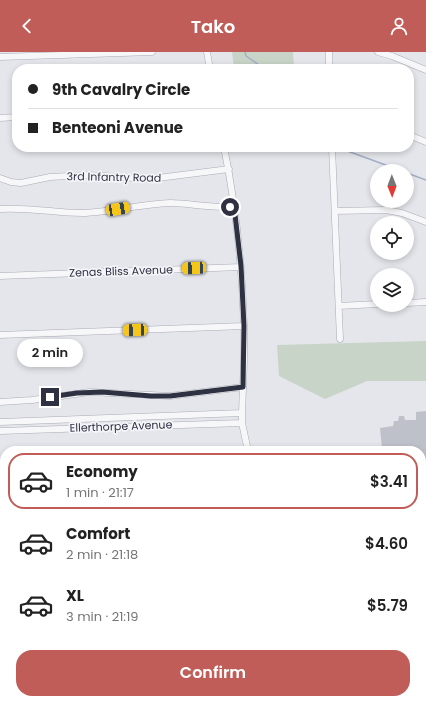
<!DOCTYPE html>
<html lang="en">
<head>
<meta charset="utf-8">
<style>
	body { margin:0; font-family:Poppins,sans-serif; background:#f6f6f6; color:#222; height:100vh; display:flex; flex-direction:column; font-size:15px; white-space:nowrap }
	* { box-sizing:border-box; margin:0 }
	p { font-size:13px; color:#767676 }
	.icon { flex:none; width:22px; height:22px; fill:none; stroke:currentColor; stroke-width:2; stroke-linecap:round; stroke-linejoin:round }
	.map { position:relative; flex:1; overflow:hidden }
	.side { position:absolute; left:0px; top:394px; width:426px; height:258px; display:flex; flex-direction:column; background:#fff; border-radius:16px 16px 0 0; box-shadow:0 2px 6px #0003 }
	.side>* { flex:none }
	.top-card { position:absolute; left:12px; top:12px; width:402px; height:88px; border-radius:16px; box-shadow:0 2px 6px #0003; display:grid; align-content:center; height:88px; padding:0 16px; background:#fff }
	.needle { width:26px; rotate:179deg }
	.tools { position:absolute; left:370px; top:112px; display:grid; gap:8px }
	.tools a { display:grid; place-items:center; width:44px; height:44px; border-radius:50%; background:#fff; box-shadow:0 2px 6px #0003; font-size:20px }
	.end { position:absolute; width:18px; height:18px; margin:-9px; border:5px solid #2e3142; background:#fff; box-shadow:0 0 0 2px #fff }
	.from { border-radius:50% }
	.bubble { position:absolute; height:28px; border-radius:14px; background:#fff; box-shadow:0 2px 6px #0003; font-size:13px; font-weight:600; line-height:28px; text-align:center }
	.car { position:absolute; width:12px; height:24px; margin:-12px -6px; border-radius:5px; box-shadow:0 0 3px 1px #0007; background:linear-gradient(#f5c518 24%,#345 0 40%,#f5c518 0 76%,#345 0 86%,#f5c518 0) }
	.top-card b { display:flex; align-items:center; gap:14px; height:38px; font-size:15px }
	.top-card b+b { border-top:1px solid #e0e0e0 }
	.top-card i { width:10px; height:10px; background:#222 }
	ul { padding:7px 0 0; list-style:none }
	li { display:flex; align-items:center; gap:12px; height:56px; margin:0 8px 6px; padding:0 8px; border:2px solid transparent; border-radius:16px }
	li div { flex:1 }
	li b { display:block; font-size:15px }
	li em { font-style:normal; font-weight:600 }
	li.selected { border-color:#c15d59 }
	li>.icon { width:36px; height:36px; stroke-width:1.5 }
	.primary-button { display:flex; gap:8px; margin-top:auto; padding:8px 16px }
	.primary-button a { flex:1; height:46px; border-radius:16px; background:#c15d59; color:#fff; font-size:16px; font-weight:600; line-height:46px; text-align:center }
	header { display:flex; justify-content:space-between; align-items:center; height:52px; padding:0 16px; background:#c15d59; color:#fff; font-size:18px; font-weight:600 }
	.map>svg:first-child { display:block }
</style>
</head>
<body>
<header><svg class="icon" aria-label="back" viewBox="0 0 24 24"><path d="M15 5l-7 7 7 7"/></svg>Tako<svg class="icon" aria-label="person" viewBox="0 0 24 24"><circle cx="12" cy="8" r="4"/><path d="M4 21q1-7 8-7t8 7"/></svg></header>
<div class="map">
<svg width="426" height="652" viewBox="0 0 426 652">
	<rect width="100%" height="100%" fill="#e5e6eb"/>
	<!-- green -->
	<path fill="#c8d4c7" d="M 232,0 L 293,0 L 294,17 L 234,17 Z
		M 426,289 L 426,329 L 367,329 L 325,347 L 279,324 L 277,293 Z"/>
	<g fill="none" stroke-linecap="round" stroke-linejoin="round">
		<!-- stream -->
		<path stroke="#a4aec6" stroke-width="1.5" d="M 245,0 L 246,4 L 265,17
			M 342,97 L 402,119
			M 407,121 L 426,128"/>
	</g>
	<!-- building -->
	<path fill="#bfc1ca" d="M 426,359 L 426,410 L 421,410 L 421,399 L 388,399 L 382,397 L 380,376 L 393,374 L 394,369 L 398,369 L 399,364 L 404,364 L 405,368 L 416,368 L 416,360 Z
		M 4,481 L 5,517 L 0,518 L 0,482 Z"/>
	<g fill="none" stroke-linecap="round" stroke-linejoin="round">
		<defs>
			<path id="minor" d="M 207,0 L 210,17
				M 329,0 L 329,17
				M 378,0 L 392,4 L 426,18
				M 0,5 L 152,0
				M 0,66 L 17,65
				M 409,83 L 426,90
				M 224,95 C 236,154 242,213 244,273 C 245,302 243,332 242,361 L 242,371 L 248,399
				M 332,95 L 340,287
				M 0,126 L 11,130 L 21,131 L 50,125 L 88,123 L 150,127 L 229,117
				M 0,157 C 28,155 55,161 82,161 C 112,160 141,152 170,151 C 191,151 213,157 234,154
				M 335,159 L 386,158 L 402,161 L 426,170
				M 0,224 L 241,215
				M 407,251 L 426,250
				M 339,254 L 377,252
				M 0,283 L 244,274
				M 0,350 L 32,348 L 90,340 L 170,344 L 243,335
				M 0,370 L 242,361
				M 0,379 L 242,371
				M 0,628 L 5,631
				M 28,647 L 34,652
				M 63,647 L 65,652
				M 280,652 L 280,647"/>
		</defs>
		<!-- minor casing -->
		<use href="#minor" stroke="#aaacb5" stroke-width="7"/>
		<!-- minor -->
		<use href="#minor" stroke="#f7f7f9" stroke-width="6"/>
	</g>
	<g fill="none" stroke-linecap="round" stroke-linejoin="round">
		<!-- route -->
		<path stroke="#2e3142" stroke-width="5" d="M 50,345 L 77,341 L 102,340 L 151,344 L 170,344 L 243,335 L 244,274 L 241,214 L 234,154 L 230,155"/>
	</g>
	<g text-anchor="middle" stroke-width="3.5" stroke-linejoin="round" paint-order="stroke">
		<!-- street labels -->
		<g font-size="11" fill="#2e3142" stroke="#f4f5f8">
			<text transform="translate(114 125) rotate(1)" y="4">3rd Infantry Road</text>
			<text transform="translate(121 219) rotate(-2)" y="4">Zenas Bliss Avenue</text>
			<text transform="translate(121 374) rotate(-2)" y="4">Ellerthorpe Avenue</text>
		</g>
	</g>
</svg>
<div class="tools">
<a><svg class="needle" viewBox="-14 -14 28 28"><path d="M0-13l5 13h-10z" fill="#e53935"/><path d="M0 13l5-13h-10z" fill="#767676"/></svg></a>
<a><svg class="icon" aria-label="locate" viewBox="0 0 24 24"><circle cx="12" cy="12" r="6"/><path d="M12 2v4M12 18v4M2 12h4M18 12h4"/></svg></a>
<a><svg class="icon" aria-label="layers" viewBox="0 0 24 24"><path d="M12 4l9 5-9 5-9-5zM3 14l9 5 9-5"/></svg></a>
</div>
<i class="end from" style="left:230px;top:155px"></i>
<i class="end" style="left:50px;top:345px"></i>
<div class="bubble" style="left:17px;top:287px;width:66px">2 min</div>
<i class="car" style="left:118px;top:157px;rotate:80deg"></i>
<i class="car" style="left:194px;top:216px;rotate:268deg"></i>
<i class="car" style="left:135px;top:278px;rotate:268deg"></i>
<div class="top-card">
<b><i class="from"></i>9th Cavalry Circle</b>
<b><i></i>Benteoni Avenue</b>
</div>
<section class="side">
<ul>
<li class="selected"><svg class="icon" aria-label="car" viewBox="0 0 24 24"><path d="M5 17H2v-5l4-1 3-4h7l3 4 3 1v5h-3M9 17h6M6 11h13"/><circle cx="7" cy="17" r="2"/><circle cx="17" cy="17" r="2"/></svg><div><b>Economy</b><p>1 min · 21:17</p></div><em>$3.41</em></li>
<li><svg class="icon" aria-label="car" viewBox="0 0 24 24"><path d="M5 17H2v-5l4-1 3-4h7l3 4 3 1v5h-3M9 17h6M6 11h13"/><circle cx="7" cy="17" r="2"/><circle cx="17" cy="17" r="2"/></svg><div><b>Comfort</b><p>2 min · 21:18</p></div><em>$4.60</em></li>
<li><svg class="icon" aria-label="car" viewBox="0 0 24 24"><path d="M5 17H2v-5l4-1 3-4h7l3 4 3 1v5h-3M9 17h6M6 11h13"/><circle cx="7" cy="17" r="2"/><circle cx="17" cy="17" r="2"/></svg><div><b>XL</b><p>3 min · 21:19</p></div><em>$5.79</em></li>
</ul>
<div class="primary-button"><a>Confirm</a></div>
</section>
</div>
</body>
</html>
